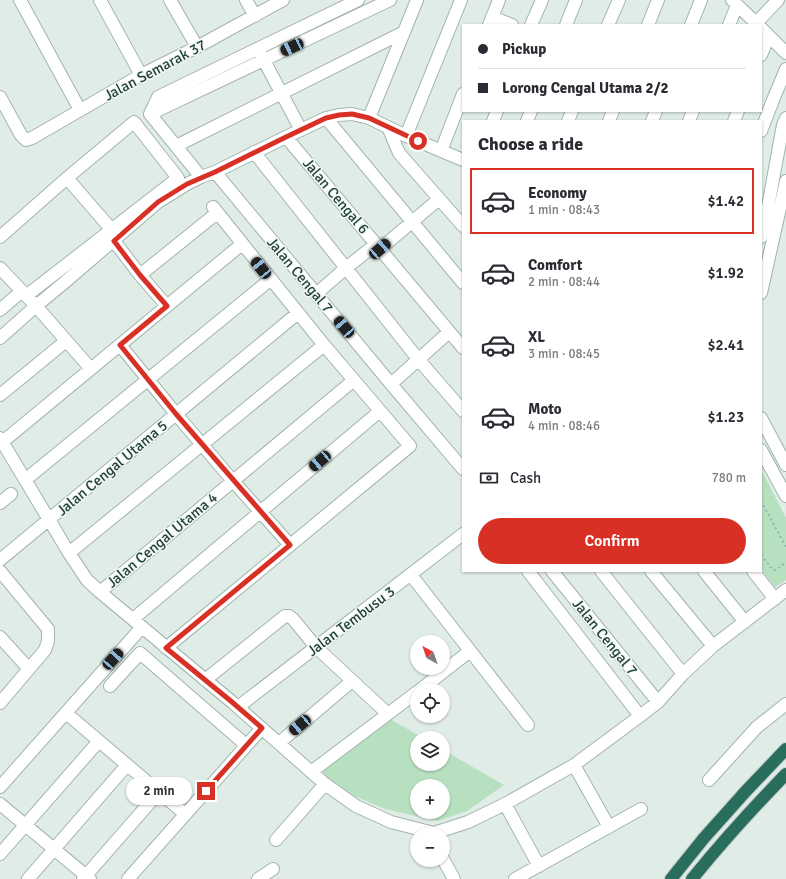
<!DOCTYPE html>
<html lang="en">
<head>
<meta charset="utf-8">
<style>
	body { margin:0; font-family:Signika,sans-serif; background:#f2f2f3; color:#2b2b33; height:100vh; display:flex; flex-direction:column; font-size:15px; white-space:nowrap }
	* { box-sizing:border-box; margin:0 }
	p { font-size:13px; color:#7c7c81 }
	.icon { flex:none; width:22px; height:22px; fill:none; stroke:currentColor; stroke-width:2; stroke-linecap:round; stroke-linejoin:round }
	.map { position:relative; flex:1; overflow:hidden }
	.details { position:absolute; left:462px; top:120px; width:300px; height:452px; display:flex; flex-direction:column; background:#fff; border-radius:0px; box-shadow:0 1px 3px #0004 }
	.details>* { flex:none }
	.top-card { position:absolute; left:462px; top:24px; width:300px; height:88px; border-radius:0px; box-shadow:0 1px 3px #0004; display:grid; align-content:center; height:88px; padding:0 16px; background:#fff }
	.needle { width:26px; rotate:320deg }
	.tools { position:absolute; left:410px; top:635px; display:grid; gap:8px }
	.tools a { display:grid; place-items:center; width:40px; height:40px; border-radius:50%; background:#fff; box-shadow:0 1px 3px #0004; font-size:20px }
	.end { position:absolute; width:18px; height:18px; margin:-9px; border:5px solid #d93025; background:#fff; box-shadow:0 0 0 2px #fff }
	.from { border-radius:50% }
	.bubble { position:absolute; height:28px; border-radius:14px; background:#fff; box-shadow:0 1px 3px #0004; font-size:13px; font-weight:600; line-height:28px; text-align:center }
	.car { position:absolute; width:12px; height:24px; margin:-12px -6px; border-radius:5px; box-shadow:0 0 3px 1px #0007; background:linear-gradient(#222 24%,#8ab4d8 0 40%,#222 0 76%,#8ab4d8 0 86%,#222 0) }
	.top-card b { display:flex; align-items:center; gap:14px; height:38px; font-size:15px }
	.top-card b+b { border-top:1px solid #e1e1e2 }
	.top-card i { width:10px; height:10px; background:#2b2b33 }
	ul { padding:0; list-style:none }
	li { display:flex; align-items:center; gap:12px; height:66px; margin:0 8px 6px; padding:0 8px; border:2px solid transparent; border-radius:0px }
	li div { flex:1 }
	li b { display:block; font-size:15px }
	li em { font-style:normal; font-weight:600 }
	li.active { border-color:#d93025 }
	li>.icon { width:36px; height:36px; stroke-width:1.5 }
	h2 { padding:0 16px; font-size:18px; line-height:48px }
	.pay { display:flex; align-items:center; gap:10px; height:44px; padding:0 16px; font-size:15px }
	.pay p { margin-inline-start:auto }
	.cta { display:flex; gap:8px; margin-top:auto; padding:8px 16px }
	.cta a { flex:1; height:46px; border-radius:24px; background:#d93025; color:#fff; font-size:16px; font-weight:600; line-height:46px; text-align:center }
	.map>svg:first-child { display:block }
</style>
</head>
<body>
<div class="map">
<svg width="786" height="879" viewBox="0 0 786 879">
	<rect width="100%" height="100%" fill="#e0ece6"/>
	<!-- green -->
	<path fill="#b7e0c0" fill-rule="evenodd" d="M 761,469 L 786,518 L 786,580 L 775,587 L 761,569 Z
		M 390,719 L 423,738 L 417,738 L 417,764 L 443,764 L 443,750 L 504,785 L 467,811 L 438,821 L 385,809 L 347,793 L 331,781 L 321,770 ZM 417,786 L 443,786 L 443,812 L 417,812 Z"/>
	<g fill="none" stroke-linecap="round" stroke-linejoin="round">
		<defs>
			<path id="minor" d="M 20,0 L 80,110
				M 100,0 L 141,75
				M 170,0 L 197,47
				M 246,0 L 255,16
				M 732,0 L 758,25
				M 492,17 L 512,25
				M 756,23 L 778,0
				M 489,25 L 499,0
				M 531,25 L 542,0
				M 566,25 L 576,0
				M 608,25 L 619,0
				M 648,25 L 658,0
				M 691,25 L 701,0
				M 729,25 L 737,5
				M 761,28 L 786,53
				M 260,53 L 301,130
				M 761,55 L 769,36
				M 0,97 L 21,135 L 26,140 L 32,138 L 141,75 L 197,47 L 283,0
				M 150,114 L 390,0
				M 326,118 L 463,283
				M 369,118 L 417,0
				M 493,121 L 497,111
				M 527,121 L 531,111
				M 568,121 L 572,111
				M 609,121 L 613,111
				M 652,121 L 656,111
				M 689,121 L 693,111
				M 734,121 L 738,111
				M 388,127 L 399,153 L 463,226
				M 761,131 L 773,100 L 786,69
				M 406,136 L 461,0
				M 286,137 L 463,348
				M 176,146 L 404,32
				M 441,151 L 463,94
				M 254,152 L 418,359 L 463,411
				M 215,172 L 391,384 L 463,469
				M 201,177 L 150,114 L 158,97 L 358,0
				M 67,178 L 111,229
				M 0,237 L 67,178 L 134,122 L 178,178 L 26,296
				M 761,237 L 765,223 L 783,125 L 786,118
				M 114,241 L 140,275 L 167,306
				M 380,249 L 439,199
				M 0,268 L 36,306 L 91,369
				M 140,275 L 217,213
				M 761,293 L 786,181
				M 316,294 L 346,268 L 376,244
				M 0,310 L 22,291
				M 0,338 L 36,306 L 65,282 L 158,202 L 187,184 L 201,177 L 215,172 L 286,137 L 326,118 L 339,115 L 352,114 L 369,118 L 406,136 L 463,160
				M 120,345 L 176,414 L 233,481 L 290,545
				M 391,384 L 449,332
				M 0,395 L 66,341
				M 761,418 L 786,465
				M 0,438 L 69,553 L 87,580 L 100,592 L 232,702 L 325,784 L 356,806 L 391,822 L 434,833 L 468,822 L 505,804 L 574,765 L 640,716 L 658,702 L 683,674 L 713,646 L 786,590
				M 0,444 L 242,244
				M 761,450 L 786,496
				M 25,480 L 271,279
				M 0,503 L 11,494
				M 69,553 L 324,345
				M 0,560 L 298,313
				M 0,571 L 48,629 L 48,641 L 45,650 L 0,703
				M 528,571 L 640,716
				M 552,571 L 658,702
				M 601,571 L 683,674
				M 651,571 L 713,646
				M 704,571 L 745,622
				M 753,571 L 775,599
				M 411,575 L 528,725
				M 100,592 L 354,380
				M 133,619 L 380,411
				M 0,637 L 29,669
				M 166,648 L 410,446 L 324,345 L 213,207
				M 205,680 L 285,616 L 289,616 L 293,619 L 316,647 L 388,714
				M 110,686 L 140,653 L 246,745
				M 420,690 L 470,651
				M 238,707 L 463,534
				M 66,713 L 185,814
				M 279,743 L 352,681
				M 574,765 L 609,827
				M 311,772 L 417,692
				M 709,780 L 757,727 L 786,704
				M 0,787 L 142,627
				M 0,804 L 90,879
				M 505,804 L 539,866
				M 276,840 L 325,784
				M 0,854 L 99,741
				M 443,859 L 454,879
				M 28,879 L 127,765
				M 83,879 L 159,792
				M 128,879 L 262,728
				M 258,879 L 273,869
				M 515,879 L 641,809"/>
			<path id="highway" d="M 671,879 L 704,838 L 746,791 L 786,749
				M 692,879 C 722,842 753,808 786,774"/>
		</defs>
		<!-- minor casing -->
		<use href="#minor" stroke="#a2b4ad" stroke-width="14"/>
		<!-- highway casing -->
		<use href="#highway" stroke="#c0c9c6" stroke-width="14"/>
		<!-- path -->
		<path stroke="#7eb3a0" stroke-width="1.5" stroke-dasharray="2 3" stroke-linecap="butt" d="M 761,501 L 786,547
			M 761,555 L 773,570 L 776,570 L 786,562"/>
		<!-- minor -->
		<use href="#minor" stroke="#fff" stroke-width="12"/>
		<!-- highway -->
		<use href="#highway" stroke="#296d5c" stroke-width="12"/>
	</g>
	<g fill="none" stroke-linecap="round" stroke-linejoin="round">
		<!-- route -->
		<path stroke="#d93025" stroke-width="5" d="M 206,791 L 262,728 L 232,702 L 166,648 L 290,545 L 176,414 L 120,345 L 167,306 L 140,275 L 114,241 L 158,202 L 187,184 L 215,172 L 286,137 L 326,118 L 339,115 L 352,114 L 369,118 L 418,141"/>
	</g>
	<g text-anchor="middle" stroke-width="3" stroke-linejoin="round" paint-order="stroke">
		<!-- street labels -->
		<g font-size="15" fill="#1f3e34" stroke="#f1f9f4">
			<text transform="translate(155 70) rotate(-28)" y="5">Jalan Semarak 37</text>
			<text transform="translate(336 196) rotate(50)" y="5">Jalan Cengal 6</text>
			<text transform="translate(300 275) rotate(50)" y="5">Jalan Cengal 7</text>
			<text transform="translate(112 468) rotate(-40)" y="5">Jalan Cengal Utama 5</text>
			<text transform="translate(162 540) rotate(-40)" y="5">Jalan Cengal Utama 4</text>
			<text transform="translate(351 621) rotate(-37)" y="5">Jalan Tembusu 3</text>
			<text transform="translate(605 637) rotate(51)" y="5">Jalan Cengal 7</text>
		</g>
	</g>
</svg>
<div class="tools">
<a><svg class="needle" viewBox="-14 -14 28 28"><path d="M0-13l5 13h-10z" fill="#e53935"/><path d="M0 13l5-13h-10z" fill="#7c7c81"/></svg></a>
<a><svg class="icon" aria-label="locate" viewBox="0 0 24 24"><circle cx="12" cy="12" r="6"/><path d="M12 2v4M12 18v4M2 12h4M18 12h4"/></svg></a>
<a><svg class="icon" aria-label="layers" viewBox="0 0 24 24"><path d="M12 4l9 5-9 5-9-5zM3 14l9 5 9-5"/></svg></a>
<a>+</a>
<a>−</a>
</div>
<i class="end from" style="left:418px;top:141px"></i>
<i class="end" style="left:206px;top:791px"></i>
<div class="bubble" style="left:126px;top:777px;width:66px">2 min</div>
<i class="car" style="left:292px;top:47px;rotate:245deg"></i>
<i class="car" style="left:380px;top:249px;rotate:49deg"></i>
<i class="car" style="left:261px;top:268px;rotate:321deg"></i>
<i class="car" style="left:344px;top:327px;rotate:320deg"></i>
<i class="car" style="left:320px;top:461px;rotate:230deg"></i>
<i class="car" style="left:113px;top:659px;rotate:42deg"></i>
<i class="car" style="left:300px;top:725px;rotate:230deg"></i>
<div class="top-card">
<b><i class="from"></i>Pickup</b>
<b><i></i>Lorong Cengal Utama 2/2</b>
</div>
<section class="details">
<h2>Choose a ride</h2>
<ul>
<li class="active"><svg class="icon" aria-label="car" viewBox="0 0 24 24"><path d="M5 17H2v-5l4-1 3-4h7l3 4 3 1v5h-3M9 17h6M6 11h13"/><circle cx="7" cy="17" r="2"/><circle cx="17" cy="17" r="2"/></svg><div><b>Economy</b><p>1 min · 08:43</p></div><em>$1.42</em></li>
<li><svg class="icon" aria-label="car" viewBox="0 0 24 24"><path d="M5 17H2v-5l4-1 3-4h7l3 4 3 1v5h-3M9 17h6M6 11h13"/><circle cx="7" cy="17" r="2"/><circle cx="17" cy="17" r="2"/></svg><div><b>Comfort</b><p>2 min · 08:44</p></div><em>$1.92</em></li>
<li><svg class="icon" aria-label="car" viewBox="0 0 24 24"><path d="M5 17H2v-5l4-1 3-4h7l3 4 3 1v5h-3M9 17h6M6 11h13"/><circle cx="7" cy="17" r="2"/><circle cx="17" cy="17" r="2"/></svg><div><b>XL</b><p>3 min · 08:45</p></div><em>$2.41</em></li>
<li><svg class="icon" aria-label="car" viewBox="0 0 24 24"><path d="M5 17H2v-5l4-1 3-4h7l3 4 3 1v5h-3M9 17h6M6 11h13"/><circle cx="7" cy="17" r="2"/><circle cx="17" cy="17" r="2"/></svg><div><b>Moto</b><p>4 min · 08:46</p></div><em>$1.23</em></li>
</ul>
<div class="pay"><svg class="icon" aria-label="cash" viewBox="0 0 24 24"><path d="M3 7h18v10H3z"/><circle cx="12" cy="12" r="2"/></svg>Cash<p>780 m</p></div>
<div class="cta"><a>Confirm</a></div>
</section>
</div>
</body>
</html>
